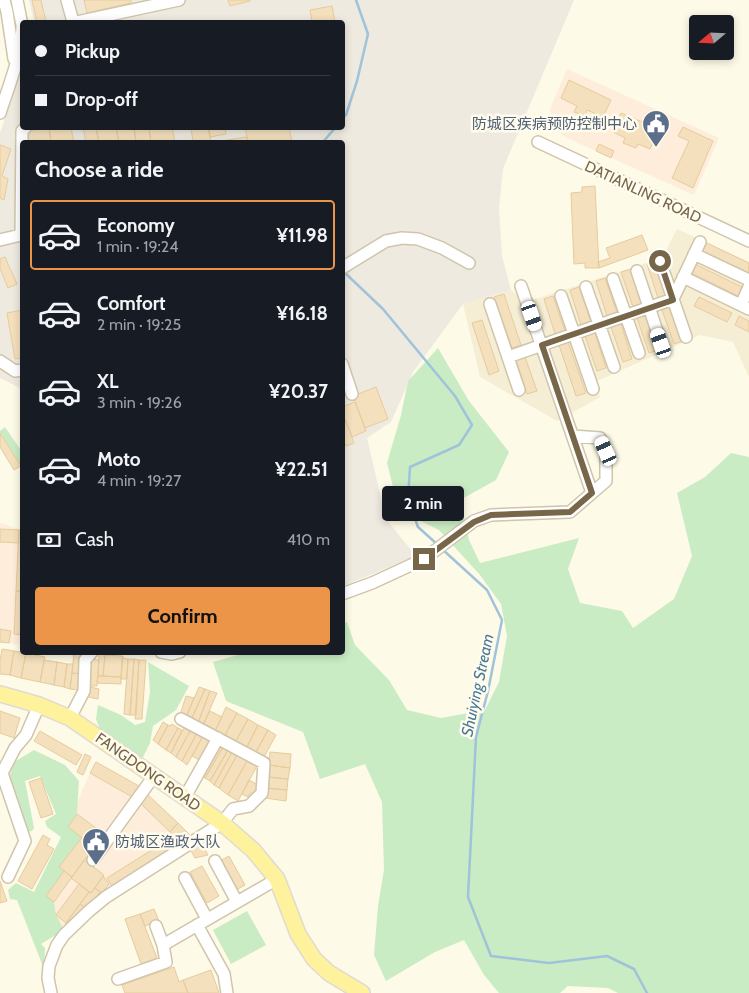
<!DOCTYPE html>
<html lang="en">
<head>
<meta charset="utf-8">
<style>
	body { margin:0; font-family:Cabin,"Noto Sans SC",sans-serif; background:#242831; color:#f1f3f6; height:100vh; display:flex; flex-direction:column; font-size:19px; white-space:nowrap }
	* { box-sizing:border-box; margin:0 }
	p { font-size:16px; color:#9ea1a6 }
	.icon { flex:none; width:28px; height:28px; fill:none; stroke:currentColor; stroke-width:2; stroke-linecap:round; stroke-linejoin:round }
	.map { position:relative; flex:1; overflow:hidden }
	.sheet { position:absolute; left:20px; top:140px; width:325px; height:515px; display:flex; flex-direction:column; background:#171b24; border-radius:5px; box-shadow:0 2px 8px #0003 }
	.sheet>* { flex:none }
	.guide { position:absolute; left:20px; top:20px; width:325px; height:110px; border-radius:5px; box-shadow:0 2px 8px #0003; display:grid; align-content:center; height:110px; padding:0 15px; background:#171b24 }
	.needle { width:32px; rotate:251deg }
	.fabs { position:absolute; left:689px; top:15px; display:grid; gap:10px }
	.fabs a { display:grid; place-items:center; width:45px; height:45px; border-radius:5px; background:#171b24; box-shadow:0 2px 8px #0003; font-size:25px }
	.end { position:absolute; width:22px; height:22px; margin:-11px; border:6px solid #786649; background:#fff; box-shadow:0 0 0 2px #fff }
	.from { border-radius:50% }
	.bubble { position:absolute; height:35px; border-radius:5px; background:#171b24; box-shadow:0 2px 8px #0003; font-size:16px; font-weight:700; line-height:35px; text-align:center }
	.car { position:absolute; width:15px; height:30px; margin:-15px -8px; border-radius:6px; box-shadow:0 0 4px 1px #0007; background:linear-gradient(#fff 24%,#345 0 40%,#fff 0 76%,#345 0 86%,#fff 0) }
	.guide b { display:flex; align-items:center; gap:18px; height:48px; font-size:19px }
	.guide b+b { border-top:1px solid #363941 }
	.guide i { width:12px; height:12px; background:#f1f3f6 }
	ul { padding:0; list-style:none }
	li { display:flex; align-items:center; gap:15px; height:70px; margin:0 10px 8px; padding:0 5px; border:2px solid transparent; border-radius:5px }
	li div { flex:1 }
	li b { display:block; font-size:19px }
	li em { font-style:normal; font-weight:700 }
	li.selected { border-color:#ec9447 }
	li>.icon { width:45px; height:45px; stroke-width:1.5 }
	h2 { padding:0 15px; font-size:22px; line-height:60px }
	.pay { display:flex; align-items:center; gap:12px; height:55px; padding:0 15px; font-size:19px }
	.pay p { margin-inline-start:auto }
	.action { display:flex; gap:10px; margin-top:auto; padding:10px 15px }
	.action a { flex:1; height:58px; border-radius:5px; background:#ec9447; color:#111; font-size:20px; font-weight:700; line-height:58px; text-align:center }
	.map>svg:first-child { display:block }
</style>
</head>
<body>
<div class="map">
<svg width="749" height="993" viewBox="0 0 749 993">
	<rect width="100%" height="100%" fill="#fdfae7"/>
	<!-- residential -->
	<path fill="#f5eed4" d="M 677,229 L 749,262 L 749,377 L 733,342 L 700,335 L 595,382 L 600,397 L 557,421 L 480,377 L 463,304 L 511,290 L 526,302 L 662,258 Z"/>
	<!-- commercial -->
	<path fill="#feedda" d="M 567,69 L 719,138 L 694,195 L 567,138 L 558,132 L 552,125 L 550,109 Z
		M 0,523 L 22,530 L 22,645 L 0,642 Z
		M 90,773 L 139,802 L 170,832 L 180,845 L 64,930 L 34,892 L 62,837 Z"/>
	<!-- industrial -->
	<path fill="#eeeae0" d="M 29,0 L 574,0 L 503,169 L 499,209 L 502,256 L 511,290 L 463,304 L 413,372 L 391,422 L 367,438 L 386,519 L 416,556 L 343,586 L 342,142 L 22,142 L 22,389 L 0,378 L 0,133 L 22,68 L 22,128 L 342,128 L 342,22 L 34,22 Z"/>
	<!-- green -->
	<path fill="#caecc4" d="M 438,348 L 469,401 L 509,452 L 496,480 L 460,500 L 469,540 L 480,563 L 579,538 L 568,569 L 580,603 L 622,611 L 633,628 L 674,599 L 692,556 L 677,493 L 705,477 L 731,453 L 749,457 L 749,993 L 618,993 L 608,988 L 568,986 L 560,993 L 499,993 L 484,975 L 464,940 L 435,952 L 386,981 L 374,955 L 378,906 L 384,870 L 382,802 L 365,764 L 320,779 L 303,732 L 226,701 L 213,662 L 245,653 L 342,652 L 343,624 L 347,622 L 355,645 L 389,680 L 407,710 L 441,718 L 485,710 L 499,682 L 507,636 L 501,604 L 480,575 L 439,530 L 399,510 L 387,463 L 401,415 L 408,381 Z
		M 5,427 L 22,452 L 22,466 L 21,466 L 0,433 L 0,431 Z
		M 148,662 L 189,686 L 176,710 L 153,726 L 150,743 L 143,757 L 137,759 L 102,734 L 96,719 L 98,705 L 121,715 L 135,725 L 145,722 L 150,692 Z
		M 34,750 L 65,765 L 79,781 L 77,814 L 68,827 L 82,837 L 59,867 L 64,871 L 46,896 L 54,902 L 56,915 L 64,930 L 41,944 L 45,948 L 44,969 L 17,900 L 10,899 L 8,890 L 16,883 L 34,892 L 61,837 L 47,827 L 45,821 L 56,814 L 40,776 L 25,781 L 34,828 L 32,831 L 27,832 L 9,778 L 14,762 Z
		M 247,911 L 266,945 L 231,964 L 213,930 Z"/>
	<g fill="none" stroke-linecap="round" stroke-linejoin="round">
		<!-- stream -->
		<path stroke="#9fc3da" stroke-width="2.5" d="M 342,118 L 346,115 L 357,81 L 368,34 L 356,0
			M 323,142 L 335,128
			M 344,272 L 383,309 L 455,396 L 472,425 L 459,445 L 410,467 L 408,499 L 418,527 L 438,545
			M 442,549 L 487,590 L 502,620 L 488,691 L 476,737 L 468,897 L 491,956 L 549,963 L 607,956 L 634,969 L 647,993"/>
	</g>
	<!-- building -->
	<path fill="#f4e0bd" stroke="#e7cb9c" d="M 32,0 L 41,0 L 46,22 L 37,22 Z
		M 84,0 L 131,0 L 131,3 L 87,13 Z
		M 228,0 L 250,0 L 250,1 L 230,6 Z
		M 332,6 L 335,22 L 312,22 L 310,10 Z
		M 569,80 L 611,100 L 603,117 L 587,110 L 585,116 L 574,112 L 577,106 L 561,98 Z
		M 621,113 L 659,129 L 650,149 L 638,144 L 636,148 L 623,143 L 625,138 L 613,132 Z
		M 683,127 L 713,141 L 693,188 L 672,178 L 689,141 L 678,136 Z
		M 45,128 L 49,128 L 51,142 L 28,142 L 26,131 Z
		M 49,128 L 71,128 L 74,142 L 51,142 Z
		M 83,128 L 96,128 L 99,142 L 86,142 Z
		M 96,128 L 116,128 L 119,142 L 99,142 Z
		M 116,128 L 134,128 L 136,142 L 119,142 Z
		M 134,128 L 149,128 L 151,142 L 136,142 Z
		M 149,128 L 172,128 L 175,142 L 151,142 Z
		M 191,128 L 208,128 L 211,142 L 193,142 Z
		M 209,128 L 225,128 L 226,134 L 210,137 Z
		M 245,128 L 289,128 L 292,142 L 248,142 Z
		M 247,137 L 248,142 L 214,142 Z
		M 599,144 L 614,151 L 611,158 L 596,151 Z
		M 0,145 L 11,149 L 2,176 L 8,179 L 4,200 L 0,198 Z
		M 595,186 L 599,268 L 585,268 L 585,263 L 574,264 L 571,193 L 582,192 L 582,187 Z
		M 642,235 L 648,250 L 599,268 L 598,262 L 610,258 L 606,248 Z
		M 705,242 L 749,263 L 748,274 L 701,251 Z
		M 5,257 L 17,284 L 8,288 L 0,268 L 0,259 Z
		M 656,260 L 668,295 L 658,298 L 647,264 Z
		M 695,264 L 742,287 L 738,296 L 691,273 Z
		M 631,269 L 643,304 L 633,307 L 621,272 Z
		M 605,278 L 617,313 L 607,316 L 596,281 Z
		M 579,287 L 591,322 L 581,325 L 570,290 Z
		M 504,294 L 521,345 L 512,348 L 494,297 Z
		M 553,296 L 565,331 L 555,334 L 544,299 Z
		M 699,297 L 732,313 L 727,322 L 694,306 Z
		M 672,306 L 683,341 L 674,344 L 662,310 Z
		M 22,310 L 22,358 L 15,359 L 7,313 Z
		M 646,315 L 658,350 L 649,353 L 637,318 Z
		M 739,316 L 749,321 L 749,332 L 735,325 Z
		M 482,320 L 499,371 L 489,375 L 472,323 Z
		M 621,324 L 632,359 L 623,362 L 611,327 Z
		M 595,333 L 606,368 L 597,371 L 585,336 Z
		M 568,342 L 586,393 L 576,396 L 559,345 Z
		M 525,357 L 537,391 L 527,394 L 516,360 Z
		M 376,387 L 388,419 L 365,428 L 353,396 Z
		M 355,402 L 366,431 L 352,437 L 342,412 L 342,407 Z
		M 346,421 L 354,443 L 346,446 L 342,438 L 342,422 Z
		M 0,433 L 21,466 L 14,470 L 0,447 Z
		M 0,529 L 19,530 L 19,543 L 0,542 Z
		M 19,530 L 22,530 L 22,591 L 16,591 Z
		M 16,591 L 22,591 L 22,635 L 14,634 Z
		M 0,629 L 11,631 L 9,643 L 0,642 Z
		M 2,649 L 14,651 L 10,675 L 0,674 L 0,661 Z
		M 14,651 L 26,653 L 21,678 L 10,675 Z
		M 74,652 L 82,652 L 80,674 L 72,673 Z
		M 26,653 L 45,657 L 40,682 L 21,678 Z
		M 99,654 L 105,655 L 103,676 L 98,676 Z
		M 105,655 L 123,656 L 121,677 L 103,676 Z
		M 122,658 L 128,659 L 127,679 L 121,679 Z
		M 90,659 L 99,660 L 97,686 L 88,686 Z
		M 128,659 L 134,659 L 130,715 L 124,714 Z
		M 134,659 L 139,660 L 136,715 L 130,715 Z
		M 44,660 L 57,662 L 54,685 L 40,682 Z
		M 139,660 L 146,660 L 142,719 L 135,719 Z
		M 57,662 L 67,664 L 64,687 L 54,685 Z
		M 67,664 L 73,664 L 70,689 L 64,687 Z
		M 72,673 L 80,674 L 78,690 L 70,689 Z
		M 98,676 L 121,677 L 121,684 L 97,683 Z
		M 90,687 L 99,689 L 98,699 L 88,697 Z
		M 199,687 L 205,689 L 191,720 L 186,717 Z
		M 205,689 L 210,691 L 198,723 L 191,720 Z
		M 210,691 L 217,693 L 203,725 L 198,723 Z
		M 186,696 L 194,698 L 186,717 L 180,715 Z
		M 226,707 L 237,713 L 225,735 L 215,731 Z
		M 0,711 L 20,718 L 14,738 L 0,733 Z
		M 210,711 L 222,717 L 215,731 L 203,725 Z
		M 237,713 L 248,719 L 236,741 L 225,735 Z
		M 248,719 L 258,725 L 247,747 L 236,741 Z
		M 163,722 L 168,725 L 158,744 L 153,740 Z
		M 172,724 L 178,728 L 166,750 L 158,744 L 168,725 L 170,726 Z
		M 258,725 L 268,730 L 256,752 L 247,747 Z
		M 185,726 L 191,729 L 176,757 L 171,753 Z
		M 178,728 L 182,730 L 171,753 L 166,750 Z
		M 191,729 L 197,733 L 182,761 L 176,757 Z
		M 268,730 L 276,735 L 264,757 L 256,752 Z
		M 40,731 L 82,755 L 76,765 L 34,741 Z
		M 197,733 L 203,736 L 187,765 L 182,761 Z
		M 203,736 L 212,741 L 201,761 L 192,756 Z
		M 217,744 L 223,747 L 205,778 L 200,775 Z
		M 223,747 L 228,750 L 210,781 L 205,778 Z
		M 228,750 L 232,752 L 214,785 L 210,781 Z
		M 232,752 L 237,755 L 219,788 L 214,785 Z
		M 270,752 L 291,754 L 290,768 L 269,765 Z
		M 85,754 L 91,757 L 83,775 L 77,772 Z
		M 237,755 L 247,761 L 228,795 L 219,788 Z
		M 247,761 L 257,766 L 238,801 L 228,795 Z
		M 96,762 L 139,786 L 132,797 L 90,773 Z
		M 269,765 L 290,768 L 288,779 L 267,777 Z
		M 267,777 L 288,779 L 287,790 L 266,788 Z
		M 41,778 L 53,814 L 41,818 L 29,782 Z
		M 249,780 L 260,786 L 255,795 L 250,793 L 248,797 L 242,794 Z
		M 266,788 L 287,790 L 286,801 L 265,798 Z
		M 147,794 L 178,823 L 170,832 L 139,802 Z
		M 77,814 L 104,834 L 94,847 L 68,827 Z
		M 178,823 L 191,836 L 183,844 L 170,832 Z
		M 43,835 L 50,839 L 47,845 L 54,849 L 32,889 L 18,881 Z
		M 174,836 L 180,845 L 112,887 L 107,878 Z
		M 82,837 L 94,847 L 72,877 L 59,867 Z
		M 201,843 L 208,855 L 195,858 L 190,849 Z
		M 229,856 L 245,885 L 236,890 L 220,861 Z
		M 84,860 L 104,875 L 91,893 L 71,878 Z
		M 202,866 L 219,896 L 207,903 L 190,872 Z
		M 64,871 L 72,877 L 54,902 L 46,896 Z
		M 103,876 L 109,884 L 102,893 L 95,888 Z
		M 0,881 L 7,901 L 0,903 Z
		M 79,884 L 89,892 L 66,923 L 56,915 Z
		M 95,888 L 100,892 L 87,909 L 80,904 L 89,892 L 91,893 Z
		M 80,904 L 86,908 L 68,924 L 66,923 Z
		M 154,909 L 159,921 L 145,926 L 140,914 Z
		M 140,914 L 157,958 L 141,964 L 125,919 Z
		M 174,967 L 179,982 L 183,980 L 188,993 L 125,993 L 122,985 Z
		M 211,970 L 219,993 L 188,993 L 183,980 Z"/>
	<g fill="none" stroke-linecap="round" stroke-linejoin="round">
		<defs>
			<path id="minor" d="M 4,0 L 7,12 L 14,59
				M 17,0 L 22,25
				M 67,0 L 73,22
				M 160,4 L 179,0
				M 77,22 L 160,4 L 159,0
				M 0,113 C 9,85 21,57 22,27
				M 538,142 L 749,241
				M 0,240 L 21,235 L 22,131 L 25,128
				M 694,254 L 749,280
				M 660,261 L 686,337
				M 342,268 L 386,241 L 402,238 L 418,239 L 442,248 L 469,263
				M 637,271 L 661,343
				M 683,277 L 749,309
				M 613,279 L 639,353
				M 586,287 L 614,367
				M 561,296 L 593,389
				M 490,304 L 519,390
				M 741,305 L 749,287
				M 508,357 L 673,299 L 700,242
				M 0,361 L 15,371 L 22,370
				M 342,364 L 352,394
				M 573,436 L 600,438 L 606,451 L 606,481 L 592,493
				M 342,594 L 372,583 L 424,559 L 474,521 L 491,515 L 570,512 L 592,493 L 521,286
				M 161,652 L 172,654 L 180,652
				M 70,718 L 84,691 L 85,660 L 92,652
				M 185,797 L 218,738
				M 93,860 L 154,776
				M 215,861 L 237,902
				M 8,877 L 25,841 L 2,773 L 15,748 L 26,735 L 39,705
				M 185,878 L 207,919
				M 197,925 L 224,974 L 227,993
				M 163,945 L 277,879
				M 118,979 L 166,962 L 163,945 L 156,926
				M 51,993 L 48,978 L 49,966 L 57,945 L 64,935 L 89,911 L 106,897 L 222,823 L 233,809 L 249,806 L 262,793 L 264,763 L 181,719"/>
			<path id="major" d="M 0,694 L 39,705 L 70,718 L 222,823 L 253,850 L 277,879 L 298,934 L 314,959 L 329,973 L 362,993"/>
		</defs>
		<!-- minor casing -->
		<use href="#minor" stroke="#d0c5ab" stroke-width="14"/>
		<!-- major casing -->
		<use href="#major" stroke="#dfdad3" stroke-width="18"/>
		<!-- minor -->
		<use href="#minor" stroke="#fff" stroke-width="11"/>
		<!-- major -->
		<use href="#major" stroke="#fef29d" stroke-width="15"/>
	</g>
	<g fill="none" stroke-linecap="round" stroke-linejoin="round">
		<!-- route -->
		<path stroke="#786649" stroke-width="6" d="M 424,559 L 474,522 L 491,515 L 570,512 L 592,493 L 542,345 L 673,300 L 660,261"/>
	</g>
	<!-- icons -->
	<defs>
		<symbol id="civic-pin" viewBox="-11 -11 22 30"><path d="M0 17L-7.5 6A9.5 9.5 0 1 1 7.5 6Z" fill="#5c6f8a" stroke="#fffcee"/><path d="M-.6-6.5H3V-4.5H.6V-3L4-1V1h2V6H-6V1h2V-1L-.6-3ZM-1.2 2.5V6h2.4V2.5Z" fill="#fff"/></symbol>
	</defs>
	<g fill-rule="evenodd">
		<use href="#civic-pin" x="640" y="108" width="32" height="43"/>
		<use href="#civic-pin" x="80" y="826" width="32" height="43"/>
	</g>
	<g text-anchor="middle" stroke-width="5" stroke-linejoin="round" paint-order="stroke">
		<!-- service labels -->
		<g font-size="15" fill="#4e5e75" stroke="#fffcee" text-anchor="end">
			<text x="637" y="129">防城区疾病预防控制中心</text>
			<text x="115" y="847" text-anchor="start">防城区渔政大队</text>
		</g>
		<!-- street labels -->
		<g font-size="15" fill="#786649" stroke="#fffcee">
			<text transform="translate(643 192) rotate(25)" y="5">DATIANLING ROAD</text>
			<text transform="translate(148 772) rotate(35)" y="5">FANGDONG ROAD</text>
		</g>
		<!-- water labels -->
		<g font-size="16" font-style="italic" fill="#47799b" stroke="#fffcee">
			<text transform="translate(477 685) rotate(-78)" y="6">Shuiying Stream</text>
		</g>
	</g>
</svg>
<div class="fabs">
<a><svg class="needle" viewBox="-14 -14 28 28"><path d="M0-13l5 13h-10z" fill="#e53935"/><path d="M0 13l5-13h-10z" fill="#9ea1a6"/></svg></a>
</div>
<i class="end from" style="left:660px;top:261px"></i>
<i class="end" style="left:424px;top:559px"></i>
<div class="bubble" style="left:382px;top:486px;width:82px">2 min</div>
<i class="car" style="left:532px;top:316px;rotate:161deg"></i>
<i class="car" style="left:661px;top:343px;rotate:341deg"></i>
<i class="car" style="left:606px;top:451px;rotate:336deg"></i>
<div class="guide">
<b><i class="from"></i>Pickup</b>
<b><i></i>Drop-off</b>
</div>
<section class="sheet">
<h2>Choose a ride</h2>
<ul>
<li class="selected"><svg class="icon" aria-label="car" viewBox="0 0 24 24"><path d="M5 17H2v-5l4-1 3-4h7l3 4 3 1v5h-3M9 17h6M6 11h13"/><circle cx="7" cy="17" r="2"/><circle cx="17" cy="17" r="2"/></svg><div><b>Economy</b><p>1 min · 19:24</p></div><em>¥11.98</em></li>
<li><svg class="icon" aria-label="car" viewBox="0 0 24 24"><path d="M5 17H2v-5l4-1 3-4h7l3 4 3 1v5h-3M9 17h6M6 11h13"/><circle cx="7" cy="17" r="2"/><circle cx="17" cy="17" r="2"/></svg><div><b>Comfort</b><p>2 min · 19:25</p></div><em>¥16.18</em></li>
<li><svg class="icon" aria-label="car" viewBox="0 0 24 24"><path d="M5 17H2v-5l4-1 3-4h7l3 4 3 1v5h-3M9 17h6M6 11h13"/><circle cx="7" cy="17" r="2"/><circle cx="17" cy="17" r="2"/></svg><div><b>XL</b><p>3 min · 19:26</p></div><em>¥20.37</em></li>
<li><svg class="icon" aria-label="car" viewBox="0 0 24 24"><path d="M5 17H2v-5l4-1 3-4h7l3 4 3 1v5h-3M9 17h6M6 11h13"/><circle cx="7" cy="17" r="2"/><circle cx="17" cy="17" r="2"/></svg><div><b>Moto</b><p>4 min · 19:27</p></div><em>¥22.51</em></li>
</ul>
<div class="pay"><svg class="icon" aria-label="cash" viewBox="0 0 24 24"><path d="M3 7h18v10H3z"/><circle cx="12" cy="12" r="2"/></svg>Cash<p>410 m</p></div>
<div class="action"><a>Confirm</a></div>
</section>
</div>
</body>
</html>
